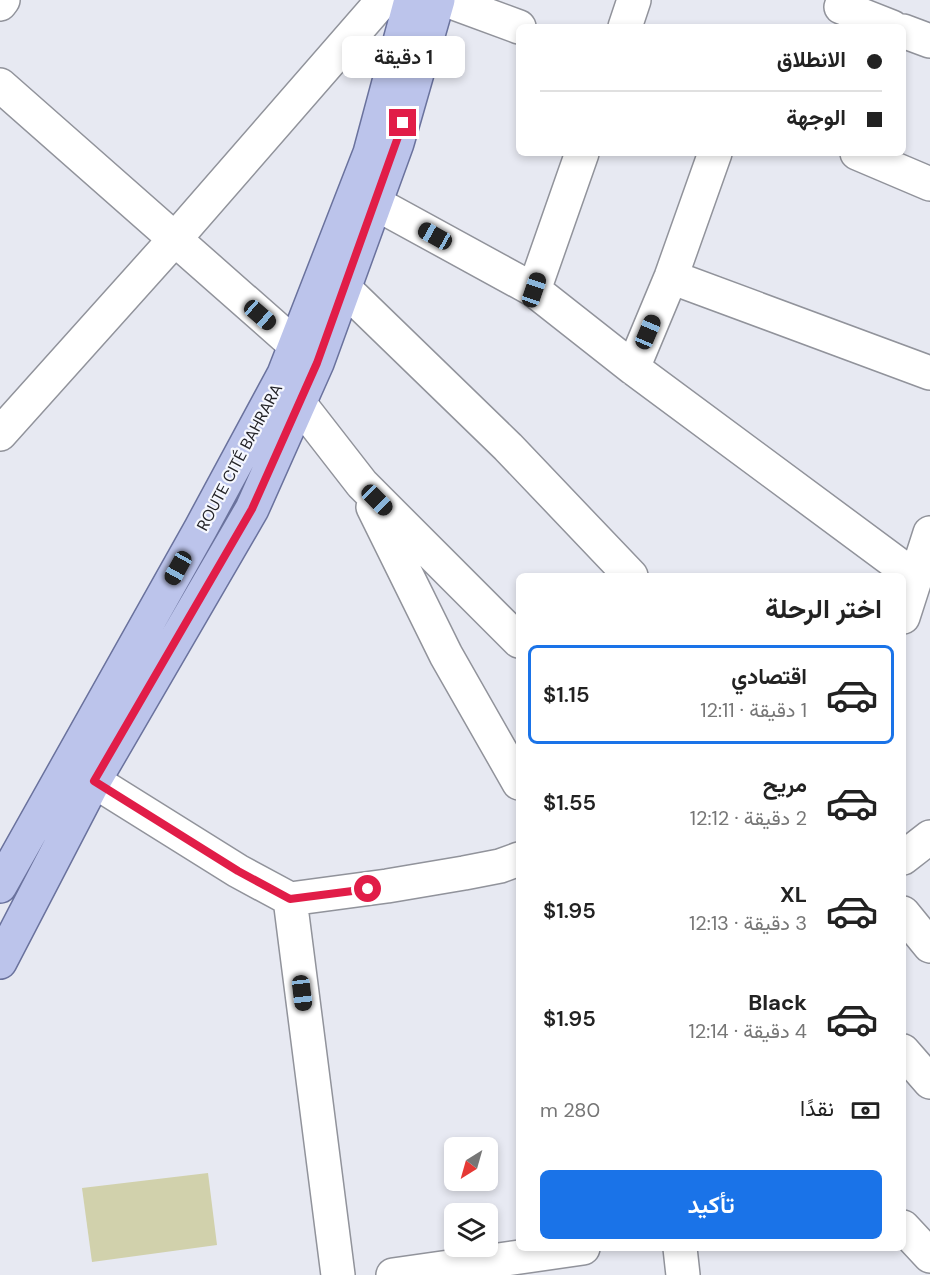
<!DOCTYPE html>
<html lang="ar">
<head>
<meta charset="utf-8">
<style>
	body { margin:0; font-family:"DM Sans",Vazirmatn,sans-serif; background:#f6f6f6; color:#222; direction:rtl; height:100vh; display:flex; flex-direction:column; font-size:22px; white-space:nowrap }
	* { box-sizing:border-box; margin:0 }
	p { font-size:20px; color:#767676 }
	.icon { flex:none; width:33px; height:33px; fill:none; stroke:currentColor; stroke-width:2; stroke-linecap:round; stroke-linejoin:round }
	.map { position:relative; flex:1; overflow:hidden; direction:ltr }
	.panel { position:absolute; left:516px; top:573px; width:390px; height:678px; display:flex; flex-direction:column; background:#fff; border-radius:9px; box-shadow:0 3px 9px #0003; direction:rtl }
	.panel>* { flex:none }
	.banner { position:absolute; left:516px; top:24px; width:390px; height:132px; border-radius:9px; box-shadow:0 3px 9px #0003; direction:rtl; display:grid; align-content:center; height:132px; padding:0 24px; background:#fff }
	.needle { width:39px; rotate:217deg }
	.buttons { position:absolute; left:444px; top:1137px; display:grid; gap:12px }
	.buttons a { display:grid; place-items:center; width:54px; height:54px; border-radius:9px; background:#fff; box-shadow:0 3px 9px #0003; font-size:30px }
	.end { position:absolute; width:27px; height:27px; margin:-14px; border:8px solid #e11d48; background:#fff; box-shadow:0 0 0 3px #fff }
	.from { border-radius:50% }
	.bubble { position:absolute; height:42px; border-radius:9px; background:#fff; box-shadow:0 3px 9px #0003; font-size:20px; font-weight:600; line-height:42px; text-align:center; direction:rtl }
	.car { position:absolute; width:18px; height:36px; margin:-18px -9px; border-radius:8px; box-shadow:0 0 4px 2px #0007; background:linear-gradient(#222 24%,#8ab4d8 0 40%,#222 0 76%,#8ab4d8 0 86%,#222 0) }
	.banner b { display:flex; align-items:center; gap:21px; height:57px; font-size:22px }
	.banner b+b { border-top:2px solid #e0e0e0 }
	.banner i { width:15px; height:15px; background:#222 }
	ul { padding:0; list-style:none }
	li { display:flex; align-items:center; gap:18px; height:99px; margin:0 12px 9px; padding:0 12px; border:3px solid transparent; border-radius:9px }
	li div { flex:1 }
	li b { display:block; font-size:22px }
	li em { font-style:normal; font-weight:600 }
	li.active { border-color:#1a73e8 }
	li>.icon { width:54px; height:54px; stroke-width:1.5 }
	h2 { padding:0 24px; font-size:27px; line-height:72px }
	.pay { display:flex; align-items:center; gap:15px; height:66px; padding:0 24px; font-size:22px }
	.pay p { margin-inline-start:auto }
	.action { display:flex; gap:12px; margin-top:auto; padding:12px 24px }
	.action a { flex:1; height:69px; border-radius:9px; background:#1a73e8; color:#fff; font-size:24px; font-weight:600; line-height:69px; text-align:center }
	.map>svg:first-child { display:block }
</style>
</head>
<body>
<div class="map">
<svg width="930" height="1275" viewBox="0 0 930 1275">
	<rect width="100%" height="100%" fill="#e7e9f2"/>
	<!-- green -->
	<path fill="#d1d1ac" d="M 208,1173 L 217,1245 L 92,1262 L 82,1188 Z"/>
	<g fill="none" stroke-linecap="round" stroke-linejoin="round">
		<defs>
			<path id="minor" d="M 446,0 L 519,27
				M 0,4 L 3,0
				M 841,7 L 892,27
				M 625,27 L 634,0
				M 903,31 L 930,41
				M 0,85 L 295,345
				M 857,153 L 930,184
				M 375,203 L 534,290 L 633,368 L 915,577
				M 671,277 L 930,373
				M 344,288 L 508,447 L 631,576
				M 534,290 L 582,153
				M 633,368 L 671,277 L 715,153
				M 278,391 L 299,403 L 362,484 L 519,641
				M 0,434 L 174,240 L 383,0
				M 373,507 L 446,655 L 519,783
				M 903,617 L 930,533
				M 94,781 L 238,871 L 290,899 L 387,886 L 464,873 L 500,866 L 519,859
				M 903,858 L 930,837
				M 290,899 L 338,1275
				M 903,913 L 930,946
				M 903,1051 L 930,1082
				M 903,1227 L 930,1256
				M 680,1248 L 683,1275
				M 393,1275 L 583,1248"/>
			<path id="major" d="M 0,886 L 201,528 L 284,374 L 370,153 L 411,0
				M 0,962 L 94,781 L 252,509 L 317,363 L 397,143 L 438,0"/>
		</defs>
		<!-- minor casing -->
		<use href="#minor" stroke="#91939b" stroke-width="36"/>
		<!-- major casing -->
		<use href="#major" stroke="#6a729d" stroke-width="36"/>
		<!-- minor -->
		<use href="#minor" stroke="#fff" stroke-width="33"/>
		<!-- major -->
		<use href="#major" stroke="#bcc4eb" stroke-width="33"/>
	</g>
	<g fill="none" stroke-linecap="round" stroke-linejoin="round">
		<!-- route -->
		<path stroke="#e11d48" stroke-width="8" d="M 368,889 L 290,899 L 238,871 L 94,781 L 252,509 L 317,363 L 403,123"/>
	</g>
	<g text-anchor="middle" stroke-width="4.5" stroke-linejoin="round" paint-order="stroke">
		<!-- street labels -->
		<g font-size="16" fill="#232327" stroke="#f5f7fe">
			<text transform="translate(239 457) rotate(-62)" y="6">ROUTE CITÉ BAHRARA</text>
		</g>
	</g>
</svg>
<div class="buttons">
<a><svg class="needle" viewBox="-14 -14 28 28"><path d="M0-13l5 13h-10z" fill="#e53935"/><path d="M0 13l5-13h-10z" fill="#767676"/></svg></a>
<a><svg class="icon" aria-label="layers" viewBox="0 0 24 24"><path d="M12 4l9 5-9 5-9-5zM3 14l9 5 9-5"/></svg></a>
</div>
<i class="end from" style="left:368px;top:889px"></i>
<i class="end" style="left:403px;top:123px"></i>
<div class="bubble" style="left:342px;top:36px;width:123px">1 دقيقة</div>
<i class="car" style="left:435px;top:236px;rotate:299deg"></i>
<i class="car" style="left:534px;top:290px;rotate:19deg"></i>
<i class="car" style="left:260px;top:315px;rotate:131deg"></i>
<i class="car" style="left:648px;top:332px;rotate:23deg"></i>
<i class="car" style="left:377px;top:500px;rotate:135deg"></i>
<i class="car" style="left:178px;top:568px;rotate:209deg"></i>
<i class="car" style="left:302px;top:993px;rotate:173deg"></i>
<div class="banner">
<b><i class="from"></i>الانطلاق</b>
<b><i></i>الوجهة</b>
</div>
<section class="panel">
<h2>اختر الرحلة</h2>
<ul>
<li class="active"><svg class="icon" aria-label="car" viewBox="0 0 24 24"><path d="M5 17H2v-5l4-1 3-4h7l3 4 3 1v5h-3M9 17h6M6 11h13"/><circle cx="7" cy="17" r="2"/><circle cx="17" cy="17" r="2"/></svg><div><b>اقتصادي</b><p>1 دقيقة · 12:11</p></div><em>$1.15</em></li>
<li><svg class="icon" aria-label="car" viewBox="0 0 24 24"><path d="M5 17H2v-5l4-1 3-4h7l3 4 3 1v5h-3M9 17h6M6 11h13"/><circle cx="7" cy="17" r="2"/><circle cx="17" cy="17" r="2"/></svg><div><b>مريح</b><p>2 دقيقة · 12:12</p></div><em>$1.55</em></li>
<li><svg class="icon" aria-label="car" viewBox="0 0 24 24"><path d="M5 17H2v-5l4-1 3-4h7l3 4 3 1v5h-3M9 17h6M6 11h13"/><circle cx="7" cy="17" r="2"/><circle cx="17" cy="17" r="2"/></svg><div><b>XL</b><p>3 دقيقة · 12:13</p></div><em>$1.95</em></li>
<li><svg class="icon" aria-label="car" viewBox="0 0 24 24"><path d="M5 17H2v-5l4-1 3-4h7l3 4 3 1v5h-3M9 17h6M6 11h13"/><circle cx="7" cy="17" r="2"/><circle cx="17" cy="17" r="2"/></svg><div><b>Black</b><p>4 دقيقة · 12:14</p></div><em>$1.95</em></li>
</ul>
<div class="pay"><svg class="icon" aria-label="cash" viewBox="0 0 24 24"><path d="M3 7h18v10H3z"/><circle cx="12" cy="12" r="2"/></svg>نقدًا<p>280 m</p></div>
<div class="action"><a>تأكيد</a></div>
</section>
</div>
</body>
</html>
